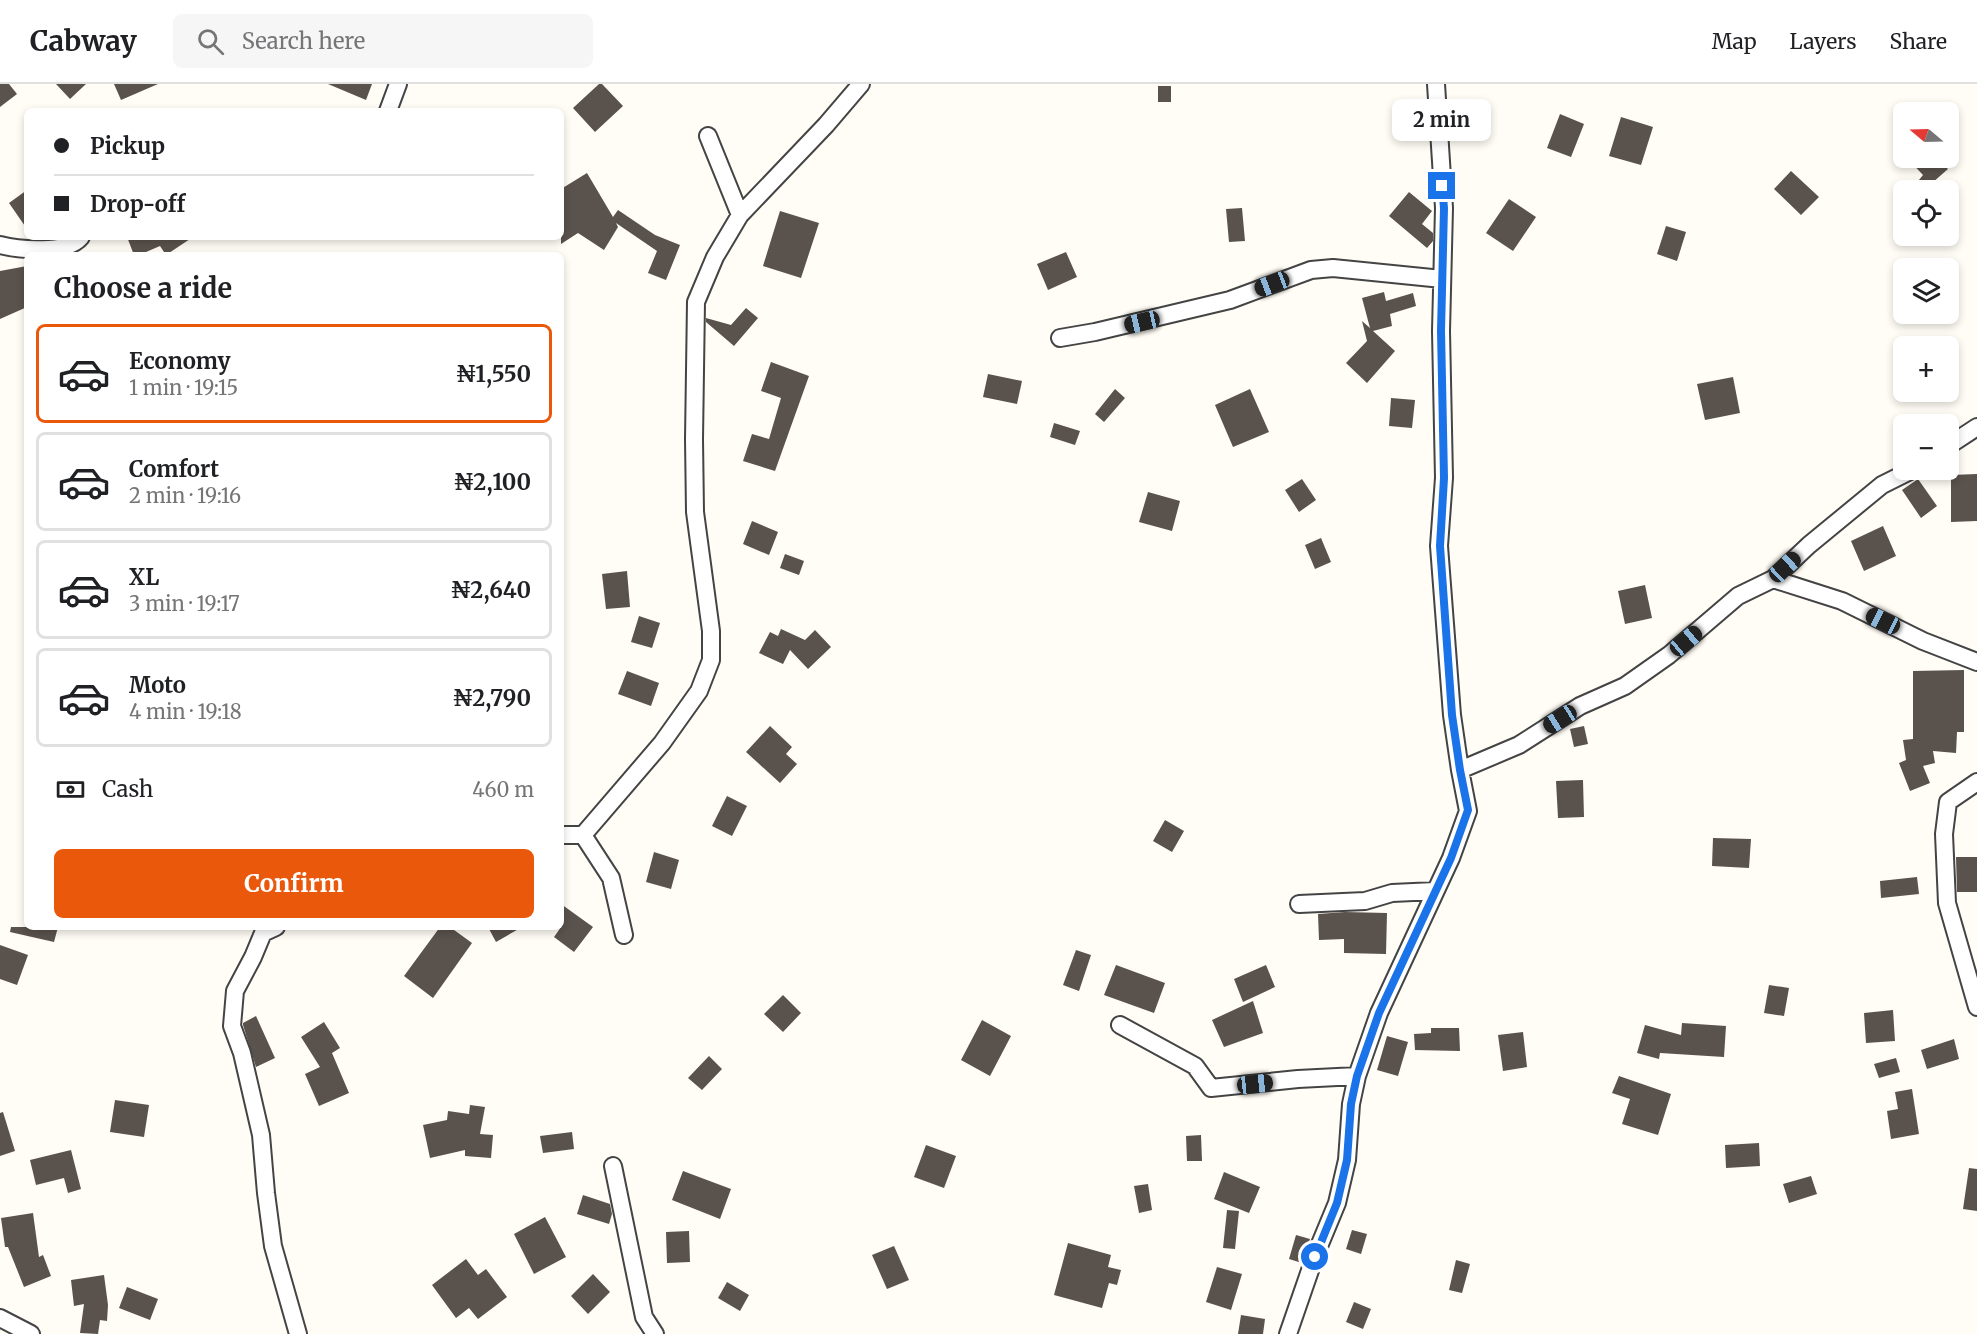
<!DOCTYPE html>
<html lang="en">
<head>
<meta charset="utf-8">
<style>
	body { margin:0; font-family:Merriweather,serif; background:#f6f6f6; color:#202124; height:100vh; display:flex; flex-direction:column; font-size:22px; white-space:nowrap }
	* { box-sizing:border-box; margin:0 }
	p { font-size:20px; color:#757577 }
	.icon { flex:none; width:33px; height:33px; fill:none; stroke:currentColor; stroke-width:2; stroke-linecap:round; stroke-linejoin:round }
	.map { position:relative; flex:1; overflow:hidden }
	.drawer { position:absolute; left:24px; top:168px; width:540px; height:678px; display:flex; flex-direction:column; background:#fff; border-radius:9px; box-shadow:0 3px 9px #0003 }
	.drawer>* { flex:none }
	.hud { position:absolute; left:24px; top:24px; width:540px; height:132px; border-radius:9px; box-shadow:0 3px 9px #0003; display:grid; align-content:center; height:132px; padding:0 30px; background:#fff }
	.needle { width:39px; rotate:289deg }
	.fabs { position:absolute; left:1893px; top:18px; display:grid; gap:12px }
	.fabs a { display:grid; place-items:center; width:66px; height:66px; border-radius:9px; background:#fff; box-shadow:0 3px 9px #0003; font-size:30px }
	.end { position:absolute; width:27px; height:27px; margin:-14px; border:8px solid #1a73e8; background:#fff; box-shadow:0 0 0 3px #fff }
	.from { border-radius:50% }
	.bubble { position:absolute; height:42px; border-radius:9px; background:#fff; box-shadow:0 3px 9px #0003; font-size:20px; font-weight:700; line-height:42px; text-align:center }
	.car { position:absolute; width:18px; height:36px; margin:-18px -9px; border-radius:8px; box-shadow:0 0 4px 2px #0007; background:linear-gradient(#222 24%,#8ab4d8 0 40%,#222 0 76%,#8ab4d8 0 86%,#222 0) }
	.hud b { display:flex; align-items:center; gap:21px; height:57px; font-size:22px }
	.hud b+b { border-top:2px solid #e0e0e0 }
	.hud i { width:15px; height:15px; background:#202124 }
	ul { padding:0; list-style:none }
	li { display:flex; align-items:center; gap:18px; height:99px; margin:0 12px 9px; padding:0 18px; border:3px solid #e0e0e0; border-radius:9px }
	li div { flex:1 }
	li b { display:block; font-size:22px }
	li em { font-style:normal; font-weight:700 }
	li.active { border-color:#ea580c }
	li>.icon { width:54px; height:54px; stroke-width:1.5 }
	h2 { padding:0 30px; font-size:27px; line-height:72px }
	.pay { display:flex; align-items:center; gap:15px; height:66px; padding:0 30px; font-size:22px }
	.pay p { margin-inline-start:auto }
	.primary-button { display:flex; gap:12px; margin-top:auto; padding:12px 30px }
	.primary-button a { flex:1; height:69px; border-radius:9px; background:#ea580c; color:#fff; font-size:24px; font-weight:700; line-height:69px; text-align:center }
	header { display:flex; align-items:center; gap:36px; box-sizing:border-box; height:84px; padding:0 30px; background:#fff; border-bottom:2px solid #e0e0e0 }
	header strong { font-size:28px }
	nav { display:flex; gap:33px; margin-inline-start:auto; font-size:21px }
	.search { width:420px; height:54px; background:#f6f6f6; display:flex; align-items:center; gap:15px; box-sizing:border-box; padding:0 21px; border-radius:9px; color:#757577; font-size:22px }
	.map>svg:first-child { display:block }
</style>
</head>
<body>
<header>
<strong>Cabway</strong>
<div class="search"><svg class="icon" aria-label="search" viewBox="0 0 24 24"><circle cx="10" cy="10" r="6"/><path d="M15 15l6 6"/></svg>Search here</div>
<nav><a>Map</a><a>Layers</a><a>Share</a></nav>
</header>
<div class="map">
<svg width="1977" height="1250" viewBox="0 0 1977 1250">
	<rect width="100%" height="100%" fill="#fffdf5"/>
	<!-- building -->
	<path fill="#5a524d" d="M 0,0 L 9,0 L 17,10 L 0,23 Z
		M 56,0 L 86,0 L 70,15 Z
		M 114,0 L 158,0 L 121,16 Z
		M 328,0 L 372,0 L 366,16 Z
		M 599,0 L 602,0 L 623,22 L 595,48 L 573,24 Z
		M 1158,2 L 1171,2 L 1171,18 L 1158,18 Z
		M 1560,30 L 1584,40 L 1571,73 L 1547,64 Z
		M 1621,33 L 1653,43 L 1641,81 L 1609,72 Z
		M 1907,74 L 1937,74 L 1948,85 L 1924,106 L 1911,106 L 1923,91 Z
		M 1791,87 L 1819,113 L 1801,131 L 1774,105 Z
		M 587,89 L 613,133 L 618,126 L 655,151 L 680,161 L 666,196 L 648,189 L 657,167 L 616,139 L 618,143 L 604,166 L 578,149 L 561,160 L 561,105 Z
		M 27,106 L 27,145 L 9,119 Z
		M 1409,108 L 1432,127 L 1422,140 L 1433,149 L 1433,157 L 1427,164 L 1389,132 Z
		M 1509,115 L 1536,133 L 1513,167 L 1486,149 Z
		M 1242,124 L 1245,157 L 1229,158 L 1226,125 Z
		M 780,127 L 819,139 L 801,194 L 763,182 Z
		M 1666,142 L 1686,148 L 1677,177 L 1657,170 Z
		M 127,153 L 193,153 L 166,171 L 160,162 L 139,171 L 134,171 Z
		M 1066,168 L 1077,193 L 1048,206 L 1037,180 Z
		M 27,182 L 27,223 L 0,235 L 0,187 Z
		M 1384,208 L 1386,217 L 1413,209 L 1416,222 L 1390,230 L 1392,242 L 1373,247 L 1395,267 L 1367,299 L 1346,279 L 1367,257 L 1362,237 L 1370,244 L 1362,214 Z
		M 746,224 L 758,234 L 734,262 L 706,238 L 706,234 L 731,241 Z
		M 771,278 L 809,292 L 775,387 L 743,377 L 752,350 L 769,355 L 781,314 L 761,307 Z
		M 988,290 L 1022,297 L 1017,320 L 983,313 Z
		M 1733,293 L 1740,329 L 1705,336 L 1697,300 Z
		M 1115,305 L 1125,314 L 1104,338 L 1095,330 Z
		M 1250,305 L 1269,348 L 1233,363 L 1215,321 Z
		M 1391,314 L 1415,316 L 1412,344 L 1389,342 Z
		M 1054,339 L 1080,347 L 1075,361 L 1050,353 Z
		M 1977,390 L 1977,437 L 1951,438 L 1951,391 Z
		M 1302,395 L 1316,416 L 1299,428 L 1285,406 Z
		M 1918,395 L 1937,422 L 1921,434 L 1902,406 Z
		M 1148,408 L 1180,417 L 1172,447 L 1139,438 Z
		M 752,437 L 778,448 L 769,471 L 743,460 Z
		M 1883,442 L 1896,472 L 1864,487 L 1851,457 Z
		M 1321,454 L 1331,478 L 1315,485 L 1305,461 Z
		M 785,470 L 804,477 L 799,491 L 780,484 Z
		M 627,487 L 630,523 L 606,525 L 602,490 Z
		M 1645,501 L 1652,534 L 1625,540 L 1618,507 Z
		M 639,532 L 660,539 L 652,564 L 631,558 Z
		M 781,545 L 805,556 L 815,546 L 831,563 L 808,585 L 790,566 L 783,580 L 759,569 L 770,548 L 778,552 Z
		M 1964,586 L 1964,648 L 1957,648 L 1956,669 L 1933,667 L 1935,679 L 1923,682 L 1930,699 L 1910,707 L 1899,679 L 1906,676 L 1903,656 L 1913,655 L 1913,587 Z
		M 627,587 L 659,599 L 651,622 L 618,610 Z
		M 770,642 L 792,663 L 786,670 L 797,680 L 780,699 L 746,668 Z
		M 1584,642 L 1588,660 L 1574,663 L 1570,645 Z
		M 1583,696 L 1584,733 L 1558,734 L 1556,697 Z
		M 727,712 L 747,722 L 732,752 L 712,742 Z
		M 1165,736 L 1184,747 L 1172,768 L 1153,757 Z
		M 1713,754 L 1751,755 L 1749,784 L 1712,782 Z
		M 654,768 L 679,776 L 671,805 L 646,798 Z
		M 1956,773 L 1977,773 L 1977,808 L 1957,808 Z
		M 1917,793 L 1919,810 L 1881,814 L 1880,797 Z
		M 561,820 L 593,843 L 574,868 L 554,853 L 561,843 Z
		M 1345,828 L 1387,829 L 1386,870 L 1344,869 L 1344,855 L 1319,856 L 1318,830 Z
		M 11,843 L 58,843 L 54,858 L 10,848 Z
		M 440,843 L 450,843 L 472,859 L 433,914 L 404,892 Z
		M 488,843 L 522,843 L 496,858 Z
		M 0,861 L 28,871 L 17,901 L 0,895 Z
		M 1076,866 L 1091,871 L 1079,907 L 1063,901 Z
		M 1116,881 L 1165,899 L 1154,929 L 1104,911 Z
		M 1266,881 L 1275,903 L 1243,918 L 1234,895 Z
		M 1769,901 L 1789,904 L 1784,932 L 1764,929 Z
		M 783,911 L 801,929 L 783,948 L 764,930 Z
		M 1253,917 L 1263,949 L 1224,963 L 1212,936 Z
		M 1893,926 L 1895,957 L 1866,959 L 1864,929 Z
		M 256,932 L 275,974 L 256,983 L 243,941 L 243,939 Z
		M 982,936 L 1011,952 L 990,992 L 961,976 Z
		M 324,938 L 340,964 L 332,969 L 349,1009 L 319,1022 L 305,990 L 320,983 L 301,953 Z
		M 1682,939 L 1726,942 L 1724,973 L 1660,969 L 1659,975 L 1637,969 L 1645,941 L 1681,951 Z
		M 1431,944 L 1459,944 L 1460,967 L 1415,966 L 1414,950 L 1431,949 Z
		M 1523,948 L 1527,983 L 1503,987 L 1498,951 Z
		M 1387,952 L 1408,958 L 1398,992 L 1377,986 Z
		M 1954,955 L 1959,975 L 1927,985 L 1921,966 Z
		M 709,972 L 722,985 L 702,1006 L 688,994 Z
		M 1896,974 L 1900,988 L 1879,994 L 1874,980 Z
		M 1619,992 L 1671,1010 L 1658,1051 L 1622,1040 L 1630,1015 L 1612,1009 Z
		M 1912,1005 L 1919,1050 L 1891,1055 L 1887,1027 L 1898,1025 L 1895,1008 Z
		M 115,1016 L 149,1021 L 144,1053 L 110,1048 Z
		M 470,1021 L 485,1023 L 480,1050 L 493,1051 L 491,1074 L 465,1072 L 465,1066 L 430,1074 L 423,1041 L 447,1036 L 448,1027 L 469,1030 Z
		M 3,1028 L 15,1067 L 0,1072 L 0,1029 Z
		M 572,1048 L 574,1065 L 543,1069 L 540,1052 Z
		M 1201,1051 L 1202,1077 L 1187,1077 L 1186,1052 Z
		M 1759,1059 L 1760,1082 L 1726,1084 L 1725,1061 Z
		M 926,1061 L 956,1072 L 944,1104 L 914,1093 Z
		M 71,1066 L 81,1105 L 68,1109 L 64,1094 L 36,1101 L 30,1076 Z
		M 1969,1084 L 1977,1085 L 1977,1127 L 1963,1125 Z
		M 683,1087 L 731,1105 L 720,1135 L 672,1116 Z
		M 1224,1088 L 1260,1103 L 1249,1129 L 1214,1115 Z
		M 1811,1092 L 1817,1110 L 1789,1119 L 1783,1100 Z
		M 1148,1100 L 1152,1126 L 1139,1129 L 1134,1102 Z
		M 583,1111 L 610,1120 L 612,1130 L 609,1140 L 577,1130 Z
		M 1227,1126 L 1239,1127 L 1235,1165 L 1223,1164 Z
		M 33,1129 L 39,1173 L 43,1171 L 51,1192 L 24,1203 L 8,1163 L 5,1163 L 1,1134 Z
		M 545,1133 L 566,1173 L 534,1190 L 514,1150 Z
		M 1352,1146 L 1367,1150 L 1361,1170 L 1346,1165 Z
		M 689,1147 L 690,1178 L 667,1179 L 666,1148 Z
		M 1296,1151 L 1310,1155 L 1302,1179 L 1289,1175 Z
		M 1068,1159 L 1111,1171 L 1108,1183 L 1121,1186 L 1117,1201 L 1109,1199 L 1102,1224 L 1054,1211 Z
		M 894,1162 L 909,1196 L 887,1205 L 872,1171 Z
		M 466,1175 L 478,1191 L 486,1185 L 507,1213 L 478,1235 L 469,1224 L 456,1234 L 432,1201 Z
		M 1456,1176 L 1470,1180 L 1462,1209 L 1449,1206 Z
		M 1217,1183 L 1242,1190 L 1231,1226 L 1206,1218 Z
		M 593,1190 L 610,1208 L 588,1230 L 571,1212 Z
		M 104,1191 L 108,1221 L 107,1237 L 100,1236 L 98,1250 L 80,1249 L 84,1220 L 74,1222 L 71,1196 Z
		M 727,1198 L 749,1211 L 740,1227 L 718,1214 Z
		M 127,1203 L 158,1215 L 150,1236 L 119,1224 Z
		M 1354,1218 L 1371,1225 L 1363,1245 L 1346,1238 Z
		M 1241,1231 L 1265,1235 L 1263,1250 L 1238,1250 Z"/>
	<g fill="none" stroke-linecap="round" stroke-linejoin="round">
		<defs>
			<path id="minor" d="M 388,27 L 398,0
				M 708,52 L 740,131
				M 0,161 C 19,166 68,170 81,153
				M 1060,254 L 1095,248 L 1230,216 L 1311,186 L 1333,184 L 1442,195
				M 1948,362 L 1977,343
				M 1773,495 L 1842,517 L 1923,557 L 1977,578
				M 1460,686 L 1519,661 L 1580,622 L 1625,602 L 1669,571 L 1738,512 L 1773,495 L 1809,461 L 1882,401 L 1912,386
				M 1977,698 L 1948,718 L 1944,750 L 1947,819 L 1977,923
				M 561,751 L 583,751 L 662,659 L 699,607 L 711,576 L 711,547 L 695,428 L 694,355 L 696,218 L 715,173 L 740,131 L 826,41 L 861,0
				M 583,751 L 611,794 L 624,851
				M 1299,820 L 1365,817 L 1392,809 L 1435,807
				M 276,843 L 263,849 L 253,873 L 235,907 L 232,942 L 242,969 L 261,1051 L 266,1109 L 273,1162 L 298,1250
				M 1120,941 L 1195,982 L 1211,1004 L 1298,995 L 1357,992
				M 613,1082 L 644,1233 L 655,1250
				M 0,1234 L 31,1250
				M 1288,1250 L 1315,1172 L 1337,1119 L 1347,1076 L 1351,1020 L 1357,992 L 1379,929 L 1451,774 L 1468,727 L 1460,686 L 1452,631 L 1439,462 L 1444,394 L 1441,247 L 1444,124 L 1436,0"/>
		</defs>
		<!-- minor casing -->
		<use href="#minor" stroke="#444" stroke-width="20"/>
		<!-- minor -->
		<use href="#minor" stroke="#fff" stroke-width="16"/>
	</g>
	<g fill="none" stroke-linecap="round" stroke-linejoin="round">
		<!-- route -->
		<path stroke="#1a73e8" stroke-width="8" d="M 1315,1173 L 1337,1119 L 1347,1076 L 1351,1020 L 1357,992 L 1379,929 L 1451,774 L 1468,726 L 1460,686 L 1452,631 L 1440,462 L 1444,394 L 1441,247 L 1444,124 L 1442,102"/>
	</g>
</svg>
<div class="fabs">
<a><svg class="needle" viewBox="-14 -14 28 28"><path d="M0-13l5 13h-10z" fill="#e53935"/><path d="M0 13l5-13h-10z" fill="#757577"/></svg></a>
<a><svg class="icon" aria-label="locate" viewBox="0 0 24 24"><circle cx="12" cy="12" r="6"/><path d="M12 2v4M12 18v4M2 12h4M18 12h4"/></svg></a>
<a><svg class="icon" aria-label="layers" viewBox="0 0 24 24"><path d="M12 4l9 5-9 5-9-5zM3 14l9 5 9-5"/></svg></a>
<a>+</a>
<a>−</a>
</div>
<i class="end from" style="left:1315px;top:1173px"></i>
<i class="end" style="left:1442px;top:102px"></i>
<div class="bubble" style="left:1392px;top:15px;width:99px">2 min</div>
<i class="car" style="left:1272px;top:200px;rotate:249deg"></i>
<i class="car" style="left:1142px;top:238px;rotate:257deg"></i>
<i class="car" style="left:1785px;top:483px;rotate:47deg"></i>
<i class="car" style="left:1883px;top:537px;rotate:296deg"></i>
<i class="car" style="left:1686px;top:557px;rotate:50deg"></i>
<i class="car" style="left:1560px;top:635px;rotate:238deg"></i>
<i class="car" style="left:1255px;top:1000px;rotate:84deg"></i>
<div class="hud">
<b><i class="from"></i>Pickup</b>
<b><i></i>Drop-off</b>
</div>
<section class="drawer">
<h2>Choose a ride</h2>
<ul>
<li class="active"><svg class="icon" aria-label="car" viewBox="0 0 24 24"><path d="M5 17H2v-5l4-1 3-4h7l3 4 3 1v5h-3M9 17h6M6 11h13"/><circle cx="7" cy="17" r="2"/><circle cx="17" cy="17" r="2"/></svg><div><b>Economy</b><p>1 min · 19:15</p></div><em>₦1,550</em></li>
<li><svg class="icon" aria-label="car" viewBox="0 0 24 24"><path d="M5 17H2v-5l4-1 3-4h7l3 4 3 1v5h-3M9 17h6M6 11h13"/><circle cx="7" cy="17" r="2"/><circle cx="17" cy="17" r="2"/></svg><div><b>Comfort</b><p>2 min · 19:16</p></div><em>₦2,100</em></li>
<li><svg class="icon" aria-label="car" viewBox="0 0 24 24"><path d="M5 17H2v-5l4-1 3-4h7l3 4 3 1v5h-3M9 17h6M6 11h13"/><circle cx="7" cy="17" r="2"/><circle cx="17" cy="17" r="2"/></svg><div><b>XL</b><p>3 min · 19:17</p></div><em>₦2,640</em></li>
<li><svg class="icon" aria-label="car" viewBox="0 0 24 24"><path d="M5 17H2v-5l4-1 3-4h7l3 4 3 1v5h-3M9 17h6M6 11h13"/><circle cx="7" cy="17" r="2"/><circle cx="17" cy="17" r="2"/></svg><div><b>Moto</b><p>4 min · 19:18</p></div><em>₦2,790</em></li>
</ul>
<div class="pay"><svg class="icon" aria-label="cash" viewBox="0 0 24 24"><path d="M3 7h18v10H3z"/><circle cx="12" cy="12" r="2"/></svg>Cash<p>460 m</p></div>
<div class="primary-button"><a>Confirm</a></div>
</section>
</div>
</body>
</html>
